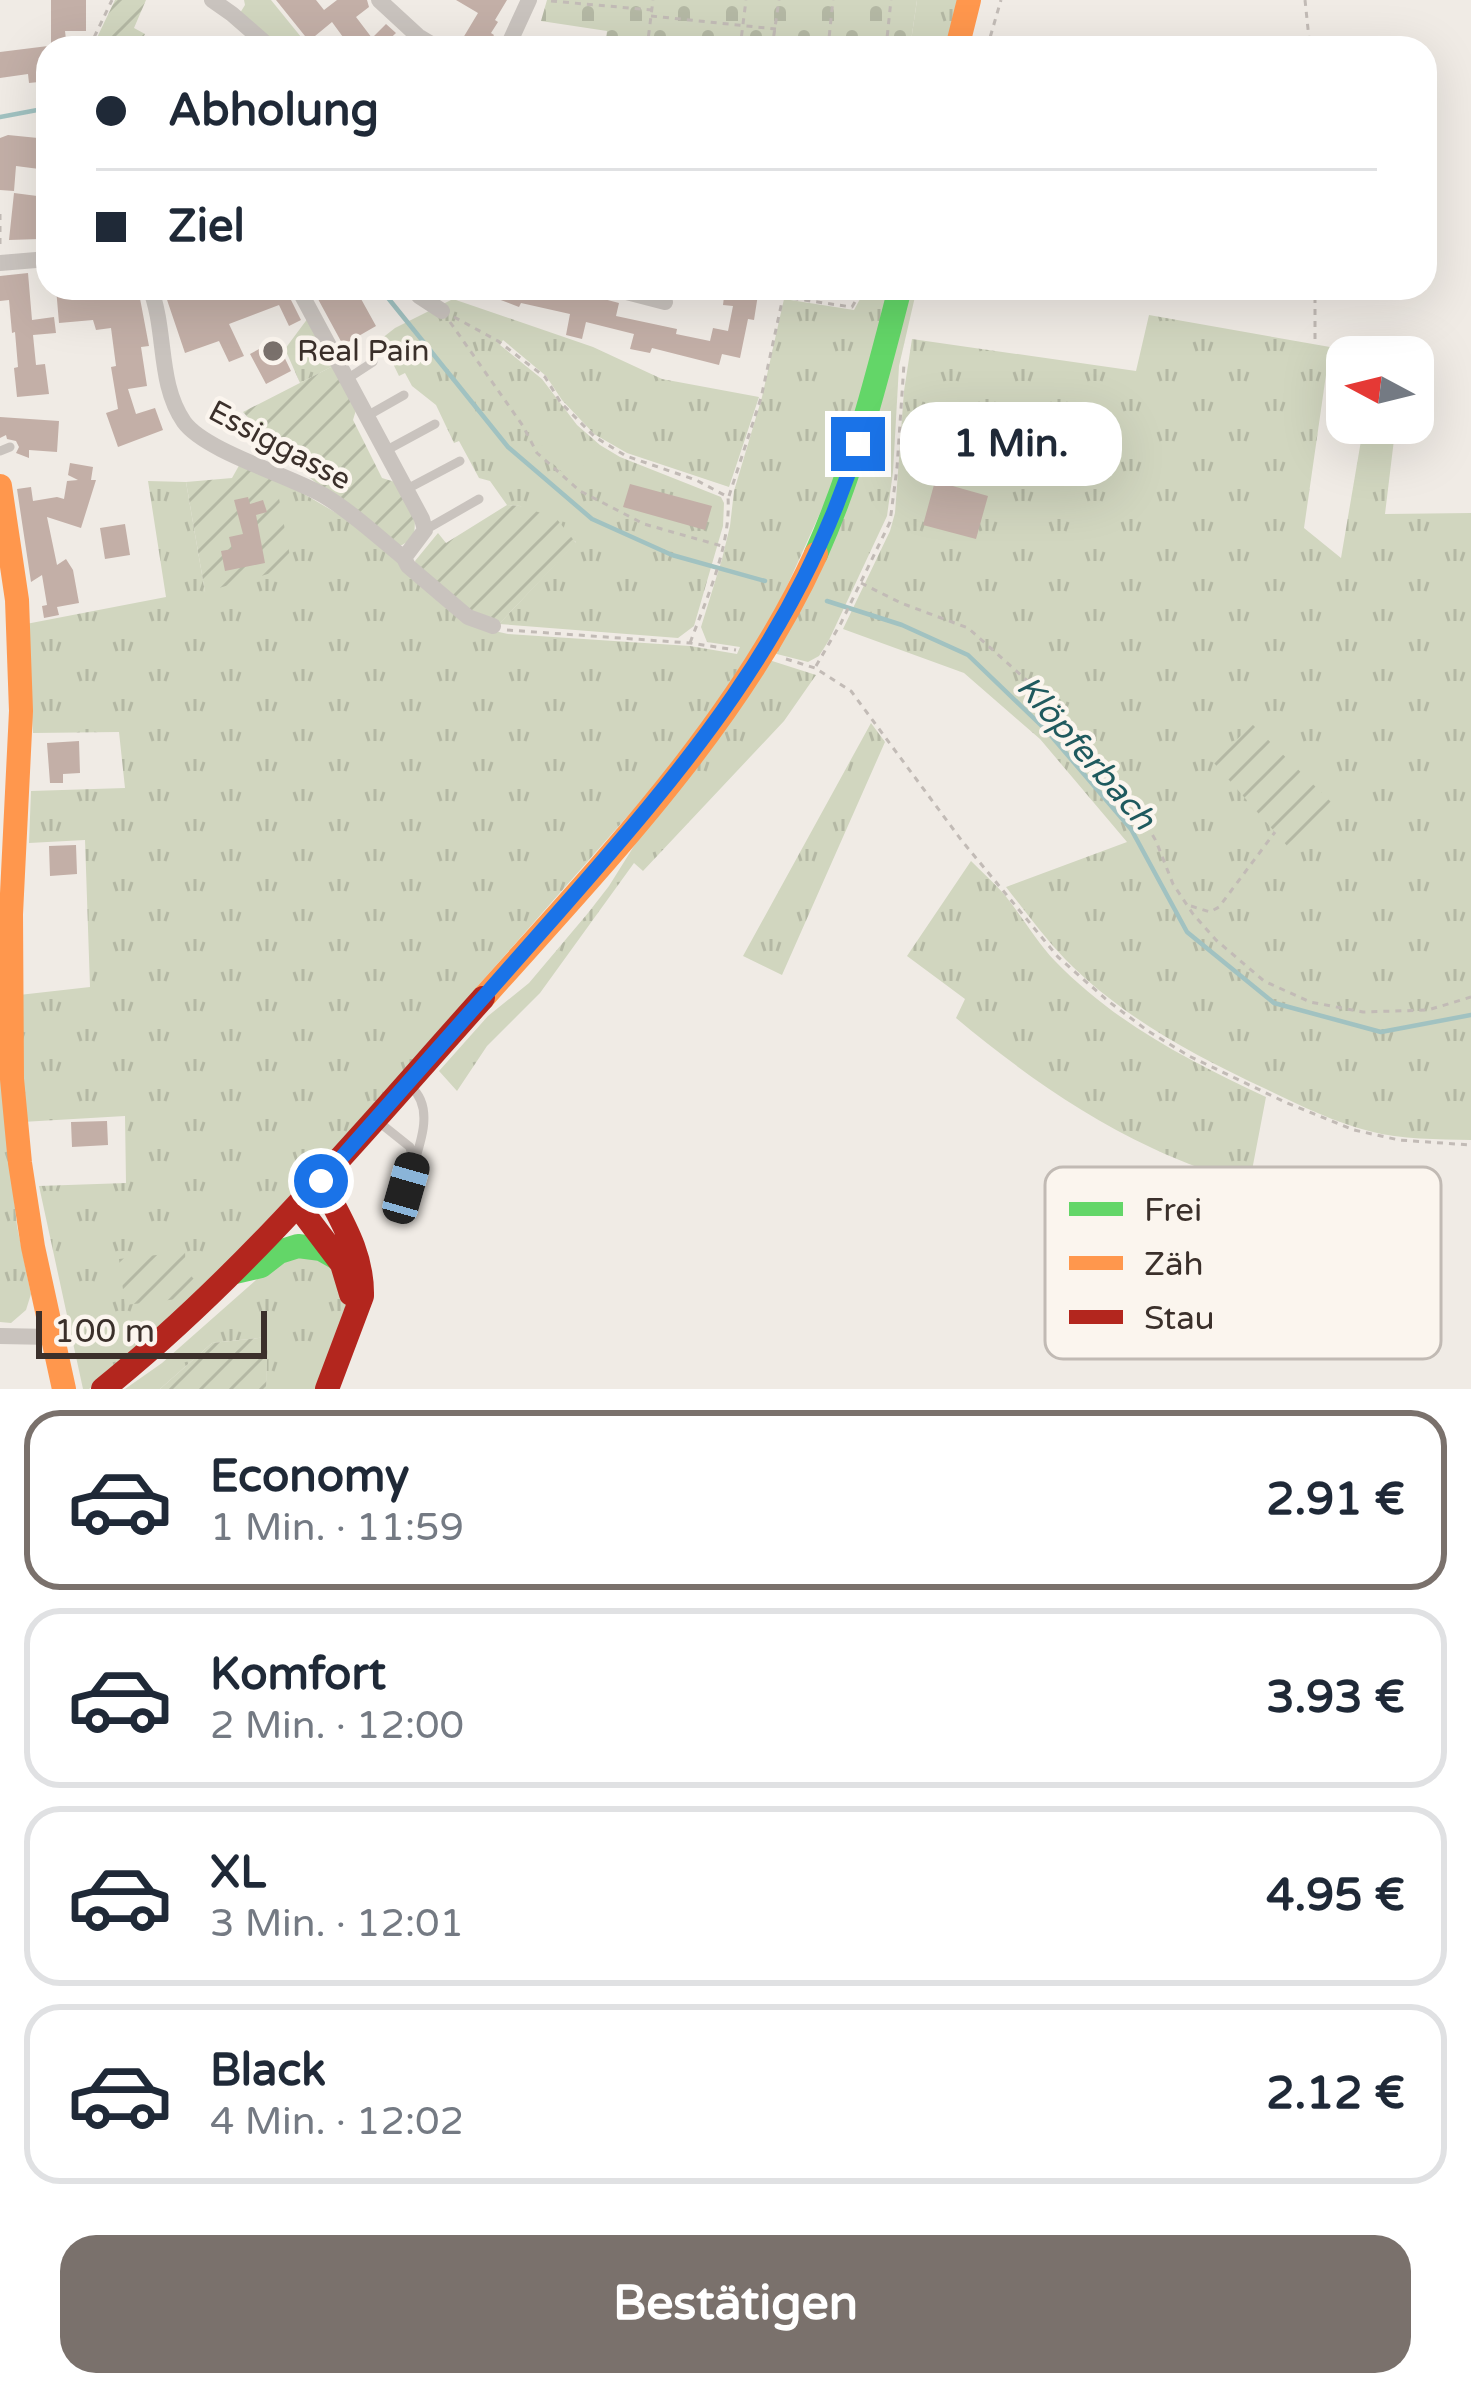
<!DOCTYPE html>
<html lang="de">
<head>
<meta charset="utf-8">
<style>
	body { margin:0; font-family:"Varela Round",sans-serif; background:#f6f6f7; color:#1f2937; height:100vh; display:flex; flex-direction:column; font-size:45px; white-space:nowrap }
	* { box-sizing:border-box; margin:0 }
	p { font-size:39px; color:#747a83 }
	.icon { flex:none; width:66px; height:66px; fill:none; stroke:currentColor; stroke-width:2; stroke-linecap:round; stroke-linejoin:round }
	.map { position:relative; height:1389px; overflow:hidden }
	.details { display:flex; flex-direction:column; background:#fff; flex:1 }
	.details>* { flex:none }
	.top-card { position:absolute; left:36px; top:36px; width:1401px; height:264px; border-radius:36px; box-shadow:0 12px 48px #0002; display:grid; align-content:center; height:264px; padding:0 60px; background:#fff }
	.needle { width:78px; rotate:277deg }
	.fabs { position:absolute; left:1326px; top:336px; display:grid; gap:24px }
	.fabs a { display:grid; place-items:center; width:108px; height:108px; border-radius:24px; background:#fff; box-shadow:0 12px 48px #0002; font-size:60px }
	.scale { position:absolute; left:36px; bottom:30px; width:231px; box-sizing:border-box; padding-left:12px; border:6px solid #3b302b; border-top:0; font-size:33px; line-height:42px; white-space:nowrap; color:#3b302b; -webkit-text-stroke:9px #fbf5ee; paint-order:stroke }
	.end { position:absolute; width:54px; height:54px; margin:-27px; border:15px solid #1a73e8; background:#fff; box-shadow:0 0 0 6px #fff }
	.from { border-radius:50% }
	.bubble { position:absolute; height:84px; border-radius:36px; background:#fff; box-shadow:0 12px 48px #0002; font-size:39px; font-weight:800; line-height:84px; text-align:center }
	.car { position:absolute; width:36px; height:72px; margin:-36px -18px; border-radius:15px; box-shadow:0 0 9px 3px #0007; background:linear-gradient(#222 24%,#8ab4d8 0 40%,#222 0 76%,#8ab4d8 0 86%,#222 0) }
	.top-card b { display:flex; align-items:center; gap:42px; height:114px; font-size:45px }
	.top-card b+b { border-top:3px solid #e0e1e3 }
	.top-card i { width:30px; height:30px; background:#1f2937 }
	ul { padding:21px 0 0; list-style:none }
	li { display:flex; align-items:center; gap:36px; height:180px; margin:0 24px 18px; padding:0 36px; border:6px solid #e0e1e3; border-radius:36px }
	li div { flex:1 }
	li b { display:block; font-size:45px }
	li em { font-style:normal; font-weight:800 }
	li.active { border-color:#7a716c }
	li>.icon { width:108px; height:108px; stroke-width:1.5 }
	.cta { display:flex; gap:24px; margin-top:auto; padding:24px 60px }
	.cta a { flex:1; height:138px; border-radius:36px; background:#7a716c; color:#fff; font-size:48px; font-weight:800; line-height:138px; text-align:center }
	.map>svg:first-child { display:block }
</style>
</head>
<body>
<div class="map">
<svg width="1471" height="1389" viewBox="0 0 1471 1389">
	<defs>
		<pattern id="grass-tufts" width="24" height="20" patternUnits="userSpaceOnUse" patternTransform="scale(3)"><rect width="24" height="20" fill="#d1d6bf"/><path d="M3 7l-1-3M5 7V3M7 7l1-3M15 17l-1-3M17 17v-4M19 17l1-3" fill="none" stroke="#b4b8a4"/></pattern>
		<pattern id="cemetery-stones" width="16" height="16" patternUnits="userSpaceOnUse" patternTransform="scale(3)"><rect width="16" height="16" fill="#d1d6bf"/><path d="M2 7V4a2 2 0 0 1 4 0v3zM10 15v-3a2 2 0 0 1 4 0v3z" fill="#b4b8a4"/></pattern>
		<pattern id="garden-furrows" width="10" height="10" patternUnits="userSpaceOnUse" patternTransform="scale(3)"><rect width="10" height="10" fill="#d1d6bf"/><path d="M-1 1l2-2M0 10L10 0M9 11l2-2" fill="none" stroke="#b4b8a4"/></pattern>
	</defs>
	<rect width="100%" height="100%" fill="#f0ebe5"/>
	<!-- grass -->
	<path fill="url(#grass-tufts)" d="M 244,0 L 271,0 L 310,48 L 279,48 L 240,13 L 245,5 Z
		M 917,0 L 960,0 L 948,48 L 910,48 Z
		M 866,288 L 891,288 L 844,460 L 774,615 L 685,751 L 342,1140 L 198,1294 L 100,1381 L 89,1389 L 83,1389 L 39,1186 L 126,1183 L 125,1116 L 22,1122 L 19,995 L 90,987 L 85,840 L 29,843 L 31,791 L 125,788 L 119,732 L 33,733 L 26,624 L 166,597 L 148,481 L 186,482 L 205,592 L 275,477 L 350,521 L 490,630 L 508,634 L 690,646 L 737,654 L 740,647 L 707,642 L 701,627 L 722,559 L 730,526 L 734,491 L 762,397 L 784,299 L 854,310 Z
		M 908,288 L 917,288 L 899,366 L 893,472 L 887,516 L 829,640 L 819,656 L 808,662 L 773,653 Z
		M 453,299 L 593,347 L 662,379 L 759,397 L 729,487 L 627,453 L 594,434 L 562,400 L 546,376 L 503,340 L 500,345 L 542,379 L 577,425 L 600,445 L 620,457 L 721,497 L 724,503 L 723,526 L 694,626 L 678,638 L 499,624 L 576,542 L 520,506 L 507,505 L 490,481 L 479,478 L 459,441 L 454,443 L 436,405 L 412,386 L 405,373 L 399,376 L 381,339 L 395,328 Z
		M 1149,315 L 1330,347 L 1304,528 L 1341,558 L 1364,423 L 1396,423 L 1385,514 L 1471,513 L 1471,1140 C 1437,1139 1402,1140 1369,1131 C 1334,1122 1299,1105 1266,1089 C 1193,1055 1122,1017 1065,959 C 1044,937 1025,911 1006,887 L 1127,842 L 1040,739 L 964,673 L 843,629 L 890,531 L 895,513 L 904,391 L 912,339 L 1136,371 Z
		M 308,318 L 333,366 L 300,383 L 285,349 Z
		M 769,660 L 816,675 L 784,721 L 643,871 L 634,863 L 540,993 L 487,1046 L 457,1091 L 439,1071 L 488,1016 L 529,983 L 588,913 L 609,886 L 649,822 Z
		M 871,723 L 885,742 L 782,975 L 743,956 Z
		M 971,861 C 982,872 994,883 1004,894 C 1022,916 1036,941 1055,961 C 1115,1023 1189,1061 1266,1097 L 1249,1186 C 1217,1174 1183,1163 1152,1148 C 1080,1114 1017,1069 956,1018 L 965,999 L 907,956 Z
		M 0,1061 L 17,1226 L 31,1294 L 26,1310 L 11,1323 L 0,1322 Z
		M 282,1257 L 329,1259 L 347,1298 L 342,1328 L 320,1389 L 266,1389 L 267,1337 L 212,1343 L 160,1389 L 125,1389 L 162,1363 Z"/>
	<!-- cemetery -->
	<path fill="url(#cemetery-stones)" d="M 547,0 L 917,0 L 910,48 L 605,48 L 607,31 L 541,21 Z"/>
	<!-- park -->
	<path fill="#d1d6bf" d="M 562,423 L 573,434 L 570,439 L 579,446 L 583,442 L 595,452 L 571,480 L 538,450 Z"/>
	<!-- garden -->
	<path fill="url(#garden-furrows)" d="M 115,0 L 146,0 L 134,28 L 145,34 L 138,48 L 92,48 Z
		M 333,366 L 356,410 L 353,420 L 382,478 L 395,482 L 415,521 L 414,538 L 402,545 L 394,545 L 285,458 L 243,412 Z
		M 241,462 L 275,477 L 292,567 L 205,592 L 186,482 L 232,478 Z
		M 507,505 L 520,506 L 556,518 L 576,543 L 499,624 L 469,613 L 417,567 L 415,561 L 438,533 L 446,543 Z
		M 1252,724 L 1331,802 L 1289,848 L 1214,763 Z
		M 185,1252 L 186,1271 L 197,1282 L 178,1299 L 125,1305 L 119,1259 Z
		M 268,1337 L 266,1389 L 160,1389 L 212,1343 Z"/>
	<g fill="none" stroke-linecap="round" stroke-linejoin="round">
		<!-- stream -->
		<path stroke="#a1c2c1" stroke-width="4.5" d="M 0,117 L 48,108
			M 380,288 L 508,447 L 592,519 L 672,555 L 765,581
			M 827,601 L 902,625 L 968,655 L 1047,731 L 1131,829 L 1187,932 L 1274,1003 L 1381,1032 L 1471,1015"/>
	</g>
	<!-- building -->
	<path fill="#c3afa7" d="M 51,0 L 86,0 L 86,31 L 65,31 L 67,48 L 51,48 Z
		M 276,0 L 316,0 L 324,10 L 337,0 L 367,0 L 369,7 L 356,17 L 372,38 L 386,24 L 396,33 L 380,48 L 351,48 L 332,22 L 309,41 Z
		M 456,0 L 507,0 L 495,20 L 498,22 L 491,33 L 494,35 L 486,48 L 480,48 L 463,38 L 478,13 Z
		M 48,46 L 48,81 L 29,83 L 28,74 L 0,78 L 0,52 Z
		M 8,135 L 48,139 L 47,170 L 16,166 L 14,191 L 0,190 L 0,138 Z
		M 14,193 L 45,197 L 40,239 L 9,240 Z
		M 28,273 L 32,320 L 54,317 L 56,333 L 33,335 L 36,365 L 45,364 L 49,394 L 17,397 L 14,368 L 18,367 L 15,332 L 12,333 L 9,300 L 0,301 L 0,276 Z
		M 56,288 L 138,288 L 149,346 L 141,347 L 147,386 L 128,389 L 136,414 L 155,408 L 163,430 L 118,447 L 106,413 L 118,409 L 111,367 L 116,366 L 111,328 L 96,330 L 93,320 L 59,323 Z
		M 163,288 L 285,288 L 301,320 L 289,326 L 279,305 L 229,324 L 244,356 L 229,362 L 219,341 L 185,353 Z
		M 312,288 L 355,288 L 376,326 L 343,345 Z
		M 469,288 L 562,288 L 619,303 L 616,316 L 677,329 L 676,334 L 710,341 L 713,328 L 728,331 L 733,306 L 723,305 L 725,288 L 759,288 L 754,320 L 748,319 L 740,358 L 722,354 L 719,365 L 652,348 L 650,353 L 630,349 L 634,334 L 586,322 L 582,339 L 566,335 L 570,314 L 521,303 L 519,307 Z
		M 276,340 L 291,371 L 266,384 L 250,354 Z
		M 0,417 L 59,421 L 57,452 L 29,450 L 29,458 L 16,453 L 19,447 L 16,441 L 7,439 L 6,435 L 0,438 Z
		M 70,463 L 93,467 L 91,480 L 96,480 L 81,528 L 47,517 L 57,565 L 66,559 L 73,570 L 79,603 L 57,607 L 59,615 L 44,618 L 42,606 L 47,605 L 42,575 L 31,582 L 17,489 L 31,487 L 33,501 L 57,497 L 64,499 L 67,481 L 78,480 L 68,475 Z
		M 935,481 L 988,496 L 976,539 L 923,525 Z
		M 630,484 L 712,506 L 705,530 L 623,507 Z
		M 248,497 L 250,504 L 263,500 L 267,512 L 256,515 L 265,563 L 225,571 L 221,551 L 232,549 L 229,537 L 243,534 L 234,500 Z
		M 125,524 L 130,555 L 105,559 L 100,528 Z
		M 79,741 L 80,773 L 63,774 L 63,783 L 50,783 L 47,743 Z
		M 76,845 L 77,874 L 50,876 L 49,846 Z
		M 107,1121 L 108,1145 L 72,1147 L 71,1122 Z"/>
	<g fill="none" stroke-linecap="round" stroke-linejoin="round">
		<!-- path -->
		<path stroke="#c2bbb6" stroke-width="3" stroke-dasharray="6 6" stroke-linecap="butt" d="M 1305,0 L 1310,48
			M 551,1 L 652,10
			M 651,16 L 776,29
			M 89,48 L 112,0
			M 647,48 L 653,0
			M 740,48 L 746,0
			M 772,48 L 779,0
			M 828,48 L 833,0
			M 886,48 L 891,0
			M 987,48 L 1001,0
			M 0,214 L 0,247
			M 454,317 L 498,341 L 545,377 L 561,403 L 595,437 L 626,456 L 696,480 L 728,497 C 731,546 707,597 690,643
			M 450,322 L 523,426 L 537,453 L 580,491 L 644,524 L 722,546
			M 1315,339 L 1315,288
			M 729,496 L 761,398 L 783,297 L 852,307 L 863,288
			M 861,583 L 901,603 L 968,628 L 1049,700 L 1066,726 L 1115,773 L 1132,799 L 1156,841 L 1173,884 L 1193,914 L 1216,940 L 1264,981 L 1310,1002 L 1363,1012 L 1428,1010 L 1471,997
			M 507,630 L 690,643 L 736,650
			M 786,659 L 815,668 L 851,691 L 962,841 L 1058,957 L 1108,1001 L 1148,1031 L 1189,1056 L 1287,1103 L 1354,1130 L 1399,1140 L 1471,1145
			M 816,666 L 841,623 L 890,522 L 897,468 L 904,364
			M 1191,906 L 1210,912 L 1219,907 L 1275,832"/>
		<!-- lane -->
		<path stroke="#c9c3be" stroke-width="9" d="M 347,379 L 373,362
			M 367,416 L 404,395
			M 387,450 L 435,424
			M 0,451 L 10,447
			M 407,489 L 460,461
			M 425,530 L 479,499
			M 380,1123 L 410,1147 L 412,1157
			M 406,1188 C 414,1158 439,1111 411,1087"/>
		<!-- street -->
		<path stroke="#c9c3be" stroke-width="16" d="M 212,0 L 232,14 L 271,48
			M 379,0 L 418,36 L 438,48
			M 507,48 L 529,0
			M 0,263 L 48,259
			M 150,288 C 167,331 157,383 184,422 C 205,451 288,475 323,495 C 352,512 378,537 404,558
			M 298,288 L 422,519 L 425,530 L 404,558 L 408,566 L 468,617 L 493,626
			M 413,288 L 419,296 L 442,311
			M 611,288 L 665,302
			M 0,1336 L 52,1337"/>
		<!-- fast -->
		<path stroke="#63d668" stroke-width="24" d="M 816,554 C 854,469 877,378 900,288
			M 235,1272 L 261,1266 L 279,1252 L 298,1246 L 321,1249 L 337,1258"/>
		<!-- slow -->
		<path stroke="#ff974d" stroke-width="24" d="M 957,48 L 969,0
			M 0,486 L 17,600 L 21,711 L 11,914 L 12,1079 L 20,1163 L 33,1247 L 64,1389
			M 483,998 C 605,861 739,723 816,554"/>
		<!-- jam -->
		<path stroke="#b3261e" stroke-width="24" d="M 321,1181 C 340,1219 363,1252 362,1296 L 327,1389
			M 298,1206 L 342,1264 L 351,1294
			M 103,1389 C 246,1274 361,1134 483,998"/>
	</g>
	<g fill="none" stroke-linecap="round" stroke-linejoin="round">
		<!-- route -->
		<path stroke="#1a73e8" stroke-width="15" d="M 321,1181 C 399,1092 478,1004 556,915 C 684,769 800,634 858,444"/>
	</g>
	<!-- markers -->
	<circle fill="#7a716c" stroke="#fbf5ee" stroke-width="4.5" cx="273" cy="351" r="12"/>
	<g text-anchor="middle" stroke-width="9" stroke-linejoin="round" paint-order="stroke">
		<!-- poi labels -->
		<g font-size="30" fill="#3b302b" stroke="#fbf5ee" text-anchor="start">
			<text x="297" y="361">Real Pain</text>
		</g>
		<!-- street labels -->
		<g font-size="30" fill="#3b302b" stroke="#fbf5ee">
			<text transform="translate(280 445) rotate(28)" y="10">Essiggasse</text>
		</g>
		<!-- water labels -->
		<g font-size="33" font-style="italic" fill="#1f5a5e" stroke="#fbf5ee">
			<text transform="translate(1087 752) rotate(49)" y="12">Klöpferbach</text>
		</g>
	</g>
	<!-- legend -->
	<rect x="1045" y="1167" width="396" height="192" rx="18" fill="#fbf5ee" stroke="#c1bab4" stroke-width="3"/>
	<rect x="1069" y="1202" width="54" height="14" fill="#63d668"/>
	<rect x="1069" y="1256" width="54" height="14" fill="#ff974d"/>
	<rect x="1069" y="1310" width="54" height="14" fill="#b3261e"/>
	<g font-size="33" fill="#3b302b">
		<text x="1144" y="1221">Frei</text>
		<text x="1144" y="1275">Zäh</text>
		<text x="1144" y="1329">Stau</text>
	</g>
</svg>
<div class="fabs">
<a><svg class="needle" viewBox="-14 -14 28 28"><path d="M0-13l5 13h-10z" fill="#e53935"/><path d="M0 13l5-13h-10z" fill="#747a83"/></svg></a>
</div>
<div class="scale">100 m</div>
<i class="end from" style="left:321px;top:1181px"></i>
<i class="end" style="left:858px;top:444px"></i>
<div class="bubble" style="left:900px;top:402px;width:222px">1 Min.</div>
<i class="car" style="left:406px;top:1188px;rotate:16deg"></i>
<div class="top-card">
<b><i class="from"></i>Abholung</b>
<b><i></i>Ziel</b>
</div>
</div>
<section class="details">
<ul>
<li class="active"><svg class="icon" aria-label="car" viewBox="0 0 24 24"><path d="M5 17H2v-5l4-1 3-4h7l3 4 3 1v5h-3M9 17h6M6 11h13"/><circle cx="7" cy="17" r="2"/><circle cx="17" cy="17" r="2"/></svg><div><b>Economy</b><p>1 Min. · 11:59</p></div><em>2.91 €</em></li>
<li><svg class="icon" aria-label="car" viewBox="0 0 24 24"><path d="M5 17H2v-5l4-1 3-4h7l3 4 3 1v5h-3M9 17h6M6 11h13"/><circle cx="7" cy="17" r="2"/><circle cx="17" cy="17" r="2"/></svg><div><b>Komfort</b><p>2 Min. · 12:00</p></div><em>3.93 €</em></li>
<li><svg class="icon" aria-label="car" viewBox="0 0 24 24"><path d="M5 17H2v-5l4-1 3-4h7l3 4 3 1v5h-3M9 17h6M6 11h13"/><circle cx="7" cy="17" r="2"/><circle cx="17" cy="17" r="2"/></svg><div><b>XL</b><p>3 Min. · 12:01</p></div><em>4.95 €</em></li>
<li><svg class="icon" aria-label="car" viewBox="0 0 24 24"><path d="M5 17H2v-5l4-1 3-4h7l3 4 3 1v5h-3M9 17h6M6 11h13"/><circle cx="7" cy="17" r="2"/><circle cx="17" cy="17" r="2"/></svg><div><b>Black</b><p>4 Min. · 12:02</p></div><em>2.12 €</em></li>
</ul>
<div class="cta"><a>Bestätigen</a></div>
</section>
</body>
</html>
